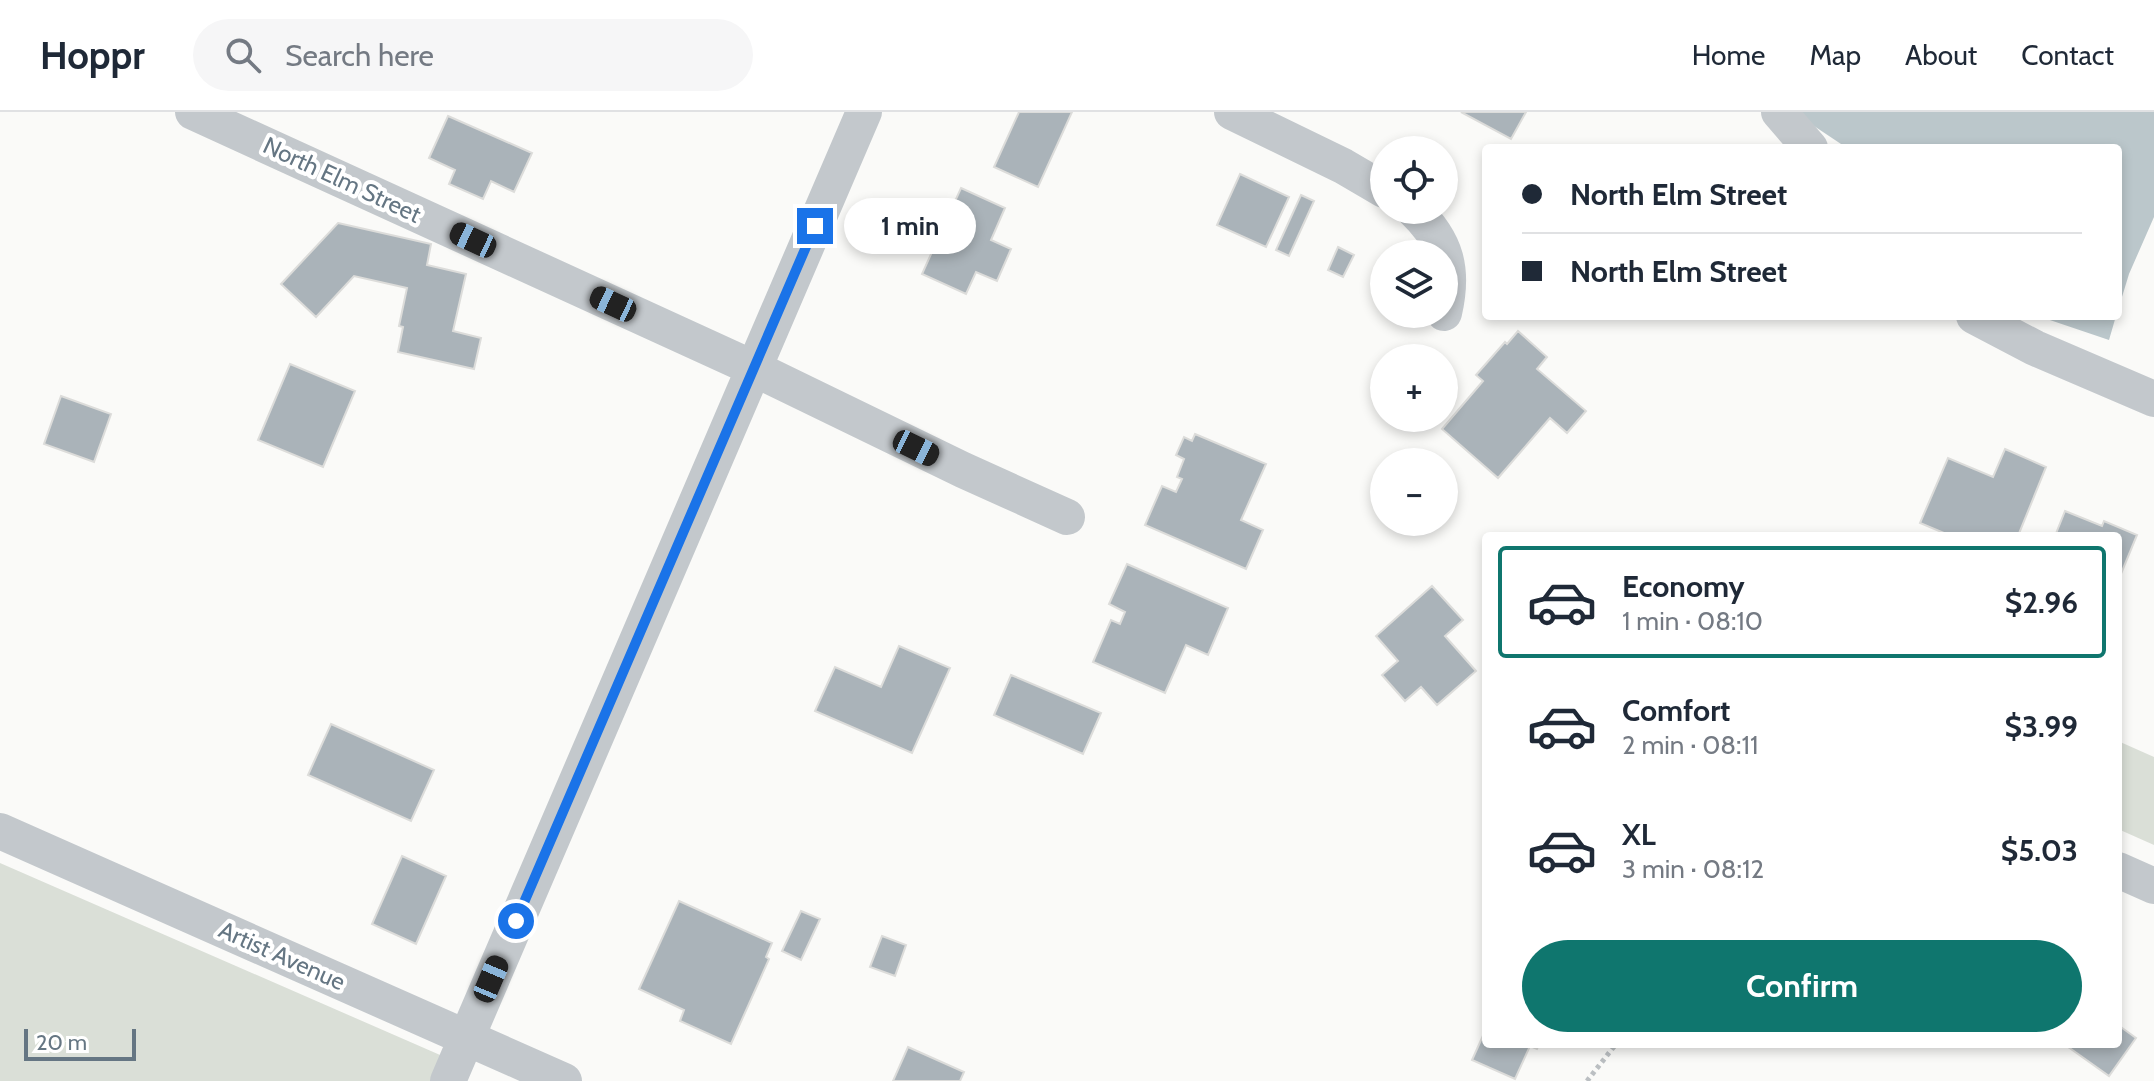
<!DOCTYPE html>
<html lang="en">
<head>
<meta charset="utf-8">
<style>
	body { margin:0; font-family:Cabin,sans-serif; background:#f6f6f7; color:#1f2937; height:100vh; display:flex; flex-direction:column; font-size:30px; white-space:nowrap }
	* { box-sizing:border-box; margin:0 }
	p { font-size:26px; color:#747a83 }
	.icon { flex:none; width:44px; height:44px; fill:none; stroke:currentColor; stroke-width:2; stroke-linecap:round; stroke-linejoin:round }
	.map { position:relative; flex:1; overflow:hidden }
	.drawer { position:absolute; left:1482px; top:420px; width:640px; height:516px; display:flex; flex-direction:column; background:#fff; border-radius:8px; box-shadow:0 4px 12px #0003 }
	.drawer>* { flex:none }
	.banner { position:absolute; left:1482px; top:32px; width:640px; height:176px; border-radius:8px; box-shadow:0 4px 12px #0003; display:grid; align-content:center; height:176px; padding:0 40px; background:#fff }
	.controls { position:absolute; left:1370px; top:24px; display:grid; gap:16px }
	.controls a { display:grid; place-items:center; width:88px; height:88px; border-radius:50%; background:#fff; box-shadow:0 4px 12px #0003; font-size:40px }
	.scale { position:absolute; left:24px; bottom:20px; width:112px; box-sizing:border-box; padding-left:8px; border:4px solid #657683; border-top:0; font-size:22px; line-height:28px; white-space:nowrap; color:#657683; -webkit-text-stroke:6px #fff; paint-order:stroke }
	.end { position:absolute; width:36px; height:36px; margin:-18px; border:10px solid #1a73e8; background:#fff; box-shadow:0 0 0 4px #fff }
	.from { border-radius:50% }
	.bubble { position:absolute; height:56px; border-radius:28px; background:#fff; box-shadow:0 4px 12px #0003; font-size:26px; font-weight:800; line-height:56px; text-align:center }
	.car { position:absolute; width:24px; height:48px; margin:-24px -12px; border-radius:10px; box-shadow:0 0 6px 2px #0007; background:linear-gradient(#222 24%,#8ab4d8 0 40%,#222 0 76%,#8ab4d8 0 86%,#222 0) }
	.banner b { display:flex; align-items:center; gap:28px; height:76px; font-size:30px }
	.banner b+b { border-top:2px solid #e0e1e3 }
	.banner i { width:20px; height:20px; background:#1f2937 }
	ul { padding:14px 0 0; list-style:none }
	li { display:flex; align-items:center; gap:24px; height:112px; margin:0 16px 12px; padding:0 24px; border:4px solid transparent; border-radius:8px }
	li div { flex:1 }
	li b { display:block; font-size:30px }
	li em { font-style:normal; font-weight:800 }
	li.active { border-color:#0f766e }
	li>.icon { width:72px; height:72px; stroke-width:1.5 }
	.primary-button { display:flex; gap:16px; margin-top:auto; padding:16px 40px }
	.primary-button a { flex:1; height:92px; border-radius:48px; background:#0f766e; color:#fff; font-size:32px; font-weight:800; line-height:92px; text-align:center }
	header { display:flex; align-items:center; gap:48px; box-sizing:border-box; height:112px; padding:0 40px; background:#fff; border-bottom:2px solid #e0e1e3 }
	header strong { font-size:38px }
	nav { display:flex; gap:44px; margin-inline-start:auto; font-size:28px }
	.search { width:560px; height:72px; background:#f6f6f7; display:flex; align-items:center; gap:20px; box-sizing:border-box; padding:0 28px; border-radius:44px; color:#747a83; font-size:30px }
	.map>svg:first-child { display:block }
</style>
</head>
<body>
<header>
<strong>Hoppr</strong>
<div class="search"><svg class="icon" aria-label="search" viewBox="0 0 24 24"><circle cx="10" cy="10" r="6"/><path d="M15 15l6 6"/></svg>Search here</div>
<nav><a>Home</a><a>Map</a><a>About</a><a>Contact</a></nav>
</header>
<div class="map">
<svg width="2154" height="969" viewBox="0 0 2154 969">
	<rect width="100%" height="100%" fill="#fafaf8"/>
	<!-- green -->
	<path fill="#dadfd7" d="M 2118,629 L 2154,645 L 2154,733 L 2118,717 Z
		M 0,751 L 447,946 L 438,969 L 0,969 Z"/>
	<!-- water -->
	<path fill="#bbc7cb" d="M 1800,0 L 2154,0 L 2154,105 L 2129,162 L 2118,198 L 2118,36 L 1847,36 L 1802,6 Z
		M 2038,204 L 2116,204 L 2109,228 Z"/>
	<!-- building -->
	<path fill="#aab3b9" stroke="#dcdcda" stroke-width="2" d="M 1019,0 L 1072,0 L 1038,75 L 994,55 Z
		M 1461,0 L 1526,0 L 1511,27 Z
		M 448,4 L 532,41 L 514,80 L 491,69 L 483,87 L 449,72 L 455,58 L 429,46 Z
		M 1240,62 L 1289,85 L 1266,135 L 1217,113 Z
		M 961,76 L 1005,96 L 991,128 L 1011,137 L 997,169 L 976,160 L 966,182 L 922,162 Z
		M 1301,83 L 1314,89 L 1289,144 L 1276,138 Z
		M 338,111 L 431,132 L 427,153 L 466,162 L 453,219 L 481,226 L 474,257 L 398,240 L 403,215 L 399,214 L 407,176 L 354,164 L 316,205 L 281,172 Z
		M 1338,135 L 1354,143 L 1343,165 L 1328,158 Z
		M 1518,219 L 1547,245 L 1537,257 L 1586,299 L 1567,321 L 1550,306 L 1498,366 L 1442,317 L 1483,269 L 1476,263 L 1505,230 L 1507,232 Z
		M 290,252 L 355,279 L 323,355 L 258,328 Z
		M 61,284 L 111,302 L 94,350 L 44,332 Z
		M 1195,322 L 1266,352 L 1241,408 L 1263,418 L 1246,457 L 1145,413 L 1162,374 L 1176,380 L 1182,367 L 1177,365 L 1184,347 L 1176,343 L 1184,325 L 1192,329 Z
		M 2005,337 L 2046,355 L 2018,424 L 1951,424 L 1920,411 L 1948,346 L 1993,365 Z
		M 2065,399 L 2102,414 L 2104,409 L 2137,423 L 2118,469 L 2118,424 L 2055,424 Z
		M 1127,452 L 1228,496 L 1208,543 L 1186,533 L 1165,581 L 1093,550 L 1111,508 L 1120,512 L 1125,500 L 1109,492 Z
		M 1432,474 L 1463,508 L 1445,524 L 1476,559 L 1437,593 L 1421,575 L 1405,589 L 1382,563 L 1398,549 L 1376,524 Z
		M 899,534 L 950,556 L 912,641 L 815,599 L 835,555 L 881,575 Z
		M 1011,563 L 1101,601 L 1083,642 L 994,603 Z
		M 331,612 L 434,658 L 411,709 L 308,663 Z
		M 402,744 L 446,764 L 416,832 L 372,812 Z
		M 679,789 L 772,831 L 766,845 L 769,847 L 731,932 L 680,909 L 684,898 L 639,877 Z
		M 801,799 L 820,807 L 801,848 L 782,839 Z
		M 882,824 L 906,833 L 895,864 L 870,855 Z
		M 2118,913 L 2136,926 L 2109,964 L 2064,932 L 2118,932 Z
		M 1486,917 L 1486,932 L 1539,932 L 1537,937 L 1530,934 L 1515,967 L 1472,948 Z
		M 908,935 L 964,960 L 960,969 L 893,969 Z"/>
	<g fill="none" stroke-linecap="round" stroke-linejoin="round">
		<!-- path -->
		<path stroke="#bbbfc2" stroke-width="5" stroke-dasharray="4 4" stroke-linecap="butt" d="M 1587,969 L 1616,932"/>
		<!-- minor -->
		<path stroke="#c3c8cc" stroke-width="36" d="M 193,0 L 753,256 L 963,358 L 1067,405
			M 1232,0 L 1343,54 L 1384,78
			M 1779,0 L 1810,36
			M 1414,98 C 1447,130 1454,158 1444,201
			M 1974,204 L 2035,236 L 2154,287
			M 0,719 L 564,969
			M 2118,758 L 2154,774
			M 448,969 L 864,0"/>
	</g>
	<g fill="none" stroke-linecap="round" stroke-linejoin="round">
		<!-- route -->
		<path stroke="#1a73e8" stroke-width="10" d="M 516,809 L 815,114"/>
	</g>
	<g text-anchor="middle" stroke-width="8" stroke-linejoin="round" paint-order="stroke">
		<!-- street labels -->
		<g font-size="24" fill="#657683" stroke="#fff">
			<text transform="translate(342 68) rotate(25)" y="8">North Elm Street</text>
			<text transform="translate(282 844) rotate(24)" y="8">Artist Avenue</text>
		</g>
	</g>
</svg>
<div class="controls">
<a><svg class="icon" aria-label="locate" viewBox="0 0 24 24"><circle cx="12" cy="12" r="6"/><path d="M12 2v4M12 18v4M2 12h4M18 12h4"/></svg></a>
<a><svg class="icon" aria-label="layers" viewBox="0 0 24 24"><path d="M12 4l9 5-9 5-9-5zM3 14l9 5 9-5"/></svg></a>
<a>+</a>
<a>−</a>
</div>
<div class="scale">20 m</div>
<i class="end from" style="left:516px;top:809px"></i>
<i class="end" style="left:815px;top:114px"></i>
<div class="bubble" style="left:844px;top:86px;width:132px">1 min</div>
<i class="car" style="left:473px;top:128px;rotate:295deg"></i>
<i class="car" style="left:613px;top:192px;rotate:295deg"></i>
<i class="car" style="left:916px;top:336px;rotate:116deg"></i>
<i class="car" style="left:491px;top:867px;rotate:23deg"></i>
<div class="banner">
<b><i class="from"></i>North Elm Street</b>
<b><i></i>North Elm Street</b>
</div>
<section class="drawer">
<ul>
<li class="active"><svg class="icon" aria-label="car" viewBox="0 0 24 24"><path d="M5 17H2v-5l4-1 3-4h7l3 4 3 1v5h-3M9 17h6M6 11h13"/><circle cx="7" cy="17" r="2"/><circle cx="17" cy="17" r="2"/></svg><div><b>Economy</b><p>1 min · 08:10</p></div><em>$2.96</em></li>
<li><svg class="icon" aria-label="car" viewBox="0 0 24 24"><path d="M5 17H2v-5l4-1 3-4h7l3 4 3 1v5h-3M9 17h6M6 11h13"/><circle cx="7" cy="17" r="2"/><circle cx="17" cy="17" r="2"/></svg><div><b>Comfort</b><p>2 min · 08:11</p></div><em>$3.99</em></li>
<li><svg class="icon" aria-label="car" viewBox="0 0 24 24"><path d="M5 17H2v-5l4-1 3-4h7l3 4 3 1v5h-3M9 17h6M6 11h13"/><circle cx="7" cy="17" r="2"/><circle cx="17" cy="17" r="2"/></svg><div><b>XL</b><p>3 min · 08:12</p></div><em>$5.03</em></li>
</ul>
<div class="primary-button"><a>Confirm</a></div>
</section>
</div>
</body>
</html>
